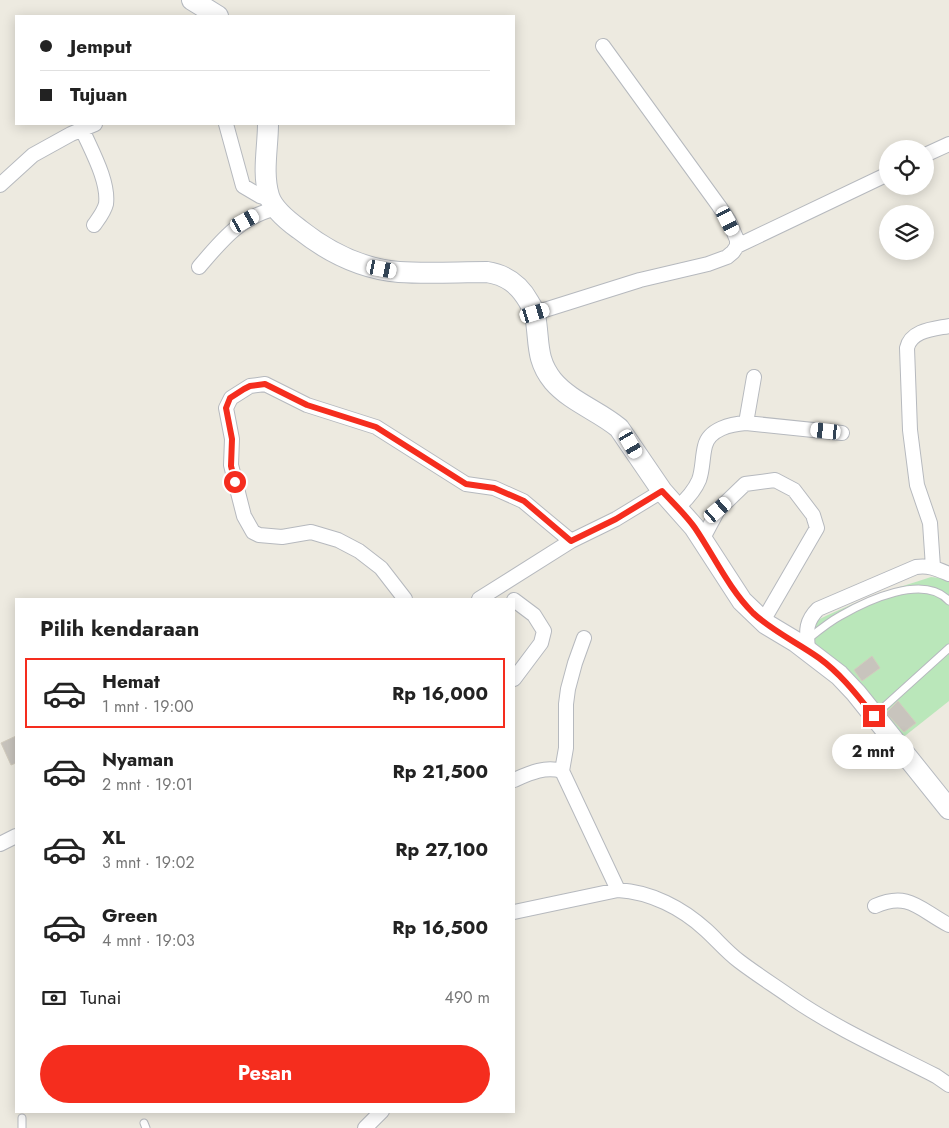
<!DOCTYPE html>
<html lang="id">
<head>
<meta charset="utf-8">
<style>
	body { margin:0; font-family:Jost,sans-serif; background:#f6f6f6; color:#222; height:100vh; display:flex; flex-direction:column; font-size:19px; white-space:nowrap }
	* { box-sizing:border-box; margin:0 }
	p { font-size:16px; color:#767676 }
	.icon { flex:none; width:28px; height:28px; fill:none; stroke:currentColor; stroke-width:2; stroke-linecap:round; stroke-linejoin:round }
	.map { position:relative; flex:1; overflow:hidden }
	.panel { position:absolute; left:15px; top:598px; width:500px; height:515px; display:flex; flex-direction:column; background:#fff; border-radius:0px; box-shadow:0 2px 12px #0003 }
	.panel>* { flex:none }
	.banner { position:absolute; left:15px; top:15px; width:500px; height:110px; border-radius:0px; box-shadow:0 2px 12px #0003; display:grid; align-content:center; height:110px; padding:0 25px; background:#fff }
	.tools { position:absolute; left:879px; top:140px; display:grid; gap:10px }
	.tools a { display:grid; place-items:center; width:55px; height:55px; border-radius:50%; background:#fff; box-shadow:0 2px 12px #0003; font-size:25px }
	.end { position:absolute; width:22px; height:22px; margin:-11px; border:6px solid #f52d1e; background:#fff; box-shadow:0 0 0 2px #fff }
	.from { border-radius:50% }
	.bubble { position:absolute; height:35px; border-radius:18px; background:#fff; box-shadow:0 2px 12px #0003; font-size:16px; font-weight:700; line-height:35px; text-align:center }
	.car { position:absolute; width:15px; height:30px; margin:-15px -8px; border-radius:6px; box-shadow:0 0 4px 1px #0007; background:linear-gradient(#fff 24%,#345 0 40%,#fff 0 76%,#345 0 86%,#fff 0) }
	.banner b { display:flex; align-items:center; gap:18px; height:48px; font-size:19px }
	.banner b+b { border-top:1px solid #e0e0e0 }
	.banner i { width:12px; height:12px; background:#222 }
	ul { padding:0; list-style:none }
	li { display:flex; align-items:center; gap:15px; height:70px; margin:0 10px 8px; padding:0 15px; border:2px solid transparent; border-radius:0px }
	li div { flex:1 }
	li b { display:block; font-size:19px }
	li em { font-style:normal; font-weight:700 }
	li.active { border-color:#f52d1e }
	li>.icon { width:45px; height:45px; stroke-width:1.5 }
	h2 { padding:0 25px; font-size:22px; line-height:60px }
	.pay { display:flex; align-items:center; gap:12px; height:55px; padding:0 25px; font-size:19px }
	.pay p { margin-inline-start:auto }
	.action { display:flex; gap:10px; margin-top:auto; padding:10px 25px }
	.action a { flex:1; height:58px; border-radius:30px; background:#f52d1e; color:#fff; font-size:20px; font-weight:700; line-height:58px; text-align:center }
	.map>svg:first-child { display:block }
</style>
</head>
<body>
<div class="map">
<svg width="949" height="1128" viewBox="0 0 949 1128">
	<rect width="100%" height="100%" fill="#edeae0"/>
	<!-- green -->
	<path fill="#bae7ba" d="M 931,577 L 949,579 L 949,701 L 901,739 L 813,641 L 812,623 C 850,603 890,590 931,577 Z"/>
	<!-- building -->
	<path fill="#c8c4bd" stroke="#d2ccbe" d="M 872,656 L 880,668 L 862,681 L 854,670 Z
		M 898,701 L 916,723 L 904,732 L 886,713 Z
		M 16,736 L 16,763 L 11,765 L 1,743 Z"/>
	<g fill="none" stroke-linecap="round" stroke-linejoin="round">
		<defs>
			<path id="lane" d="M 808,639 C 818,631 829,622 840,616 C 866,601 924,573 949,601
				M 875,715 L 949,648
				M 22,1118 L 22,1128
				M 144,1123 L 146,1128"/>
			<path id="street" d="M 226,124 L 243,186 L 260,196 L 270,199
				M 82,129 C 91,150 109,181 106,204 C 104,212 99,218 94,225
				M 925,155 L 949,144
				M 0,185 L 33,155 L 71,134 L 95,124
				M 737,246 L 888,174
				M 199,267 C 222,240 240,217 277,208
				M 535,313 L 640,280 L 708,264 L 727,257 L 733,252 L 737,246 L 737,240 L 729,221 L 719,206 L 603,46
				M 746,423 L 754,377
				M 677,508 C 686,500 694,492 699,480 C 703,469 702,458 705,446 C 709,429 731,424 746,423 L 842,433
				M 702,540 L 718,510 L 745,484 L 775,480 L 794,490 L 813,515 L 817,528 L 763,621
				M 933,567 L 930,523 L 917,485 L 910,430 L 907,348 C 911,330 934,329 949,326
				M 405,599 L 381,568 L 359,551 L 338,540 L 311,532 L 282,537 L 259,535 L 253,532 L 244,516 L 231,465 L 232,439 L 226,408 L 231,398 L 250,386 L 265,384 L 307,405 L 376,427 L 466,484 L 494,488 L 523,501 L 571,541
				M 479,599 L 571,541 L 616,519 L 662,491
				M 514,600 L 534,615 L 544,631 L 541,643 L 514,679
				M 584,638 L 575,663 L 568,689 L 566,704 L 566,748 L 562,771 L 618,890
				M 808,651 C 807,633 804,623 818,609 L 916,567 C 929,565 937,569 949,574
				M 514,780 C 530,773 545,766 562,771
				M 0,844 L 16,836
				M 875,906 C 909,891 920,910 949,925
				M 514,912 L 618,890 C 651,892 682,908 706,930 C 717,940 727,952 739,961 C 756,974 775,986 792,998 C 837,1029 887,1051 936,1076 L 949,1085
				M 365,1128 L 382,1111"/>
			<path id="secondary" d="M 192,0 L 218,16
				M 268,124 C 268,147 262,173 269,196 C 273,209 288,221 299,229 C 328,252 362,269 399,272 C 428,274 458,272 487,272 C 506,275 519,284 529,302 C 531,306 535,311 535,315 C 540,341 535,359 553,381 C 571,402 599,411 619,428 L 662,491 L 694,527 L 742,601 L 766,624 L 796,642 L 839,675 L 856,693 L 949,809"/>
		</defs>
		<!-- lane casing -->
		<use href="#lane" stroke="#b6b9be" stroke-width="9"/>
		<!-- street casing -->
		<use href="#street" stroke="#b6b9be" stroke-width="16"/>
		<!-- secondary casing -->
		<use href="#secondary" stroke="#b6bac0" stroke-width="22"/>
		<!-- lane -->
		<use href="#lane" stroke="#fff" stroke-width="7"/>
		<!-- street -->
		<use href="#street" stroke="#fff" stroke-width="14"/>
		<!-- secondary -->
		<use href="#secondary" stroke="#fff" stroke-width="20"/>
	</g>
	<g fill="none" stroke-linecap="round" stroke-linejoin="round">
		<!-- route -->
		<path stroke="#f52d1e" stroke-width="6" d="M 235,482 L 231,466 L 232,439 L 226,408 L 230,398 L 244,389 L 250,386 L 265,384 L 307,405 L 376,427 L 466,484 L 494,488 L 524,501 L 571,541 L 616,519 L 662,491 C 673,503 686,515 695,528 C 714,556 729,589 753,613 C 772,631 798,643 819,658 C 841,674 857,695 874,716"/>
	</g>
</svg>
<div class="tools">
<a><svg class="icon" aria-label="locate" viewBox="0 0 24 24"><circle cx="12" cy="12" r="6"/><path d="M12 2v4M12 18v4M2 12h4M18 12h4"/></svg></a>
<a><svg class="icon" aria-label="layers" viewBox="0 0 24 24"><path d="M12 4l9 5-9 5-9-5zM3 14l9 5 9-5"/></svg></a>
</div>
<i class="end from" style="left:235px;top:482px"></i>
<i class="end" style="left:874px;top:716px"></i>
<div class="bubble" style="left:832px;top:734px;width:82px">2 mnt</div>
<i class="car" style="left:245px;top:221px;rotate:61deg"></i>
<i class="car" style="left:728px;top:221px;rotate:153deg"></i>
<i class="car" style="left:382px;top:269px;rotate:101deg"></i>
<i class="car" style="left:535px;top:313px;rotate:73deg"></i>
<i class="car" style="left:826px;top:431px;rotate:276deg"></i>
<i class="car" style="left:631px;top:444px;rotate:150deg"></i>
<i class="car" style="left:718px;top:510px;rotate:49deg"></i>
<div class="banner">
<b><i class="from"></i>Jemput</b>
<b><i></i>Tujuan</b>
</div>
<section class="panel">
<h2>Pilih kendaraan</h2>
<ul>
<li class="active"><svg class="icon" aria-label="car" viewBox="0 0 24 24"><path d="M5 17H2v-5l4-1 3-4h7l3 4 3 1v5h-3M9 17h6M6 11h13"/><circle cx="7" cy="17" r="2"/><circle cx="17" cy="17" r="2"/></svg><div><b>Hemat</b><p>1 mnt · 19:00</p></div><em>Rp 16,000</em></li>
<li><svg class="icon" aria-label="car" viewBox="0 0 24 24"><path d="M5 17H2v-5l4-1 3-4h7l3 4 3 1v5h-3M9 17h6M6 11h13"/><circle cx="7" cy="17" r="2"/><circle cx="17" cy="17" r="2"/></svg><div><b>Nyaman</b><p>2 mnt · 19:01</p></div><em>Rp 21,500</em></li>
<li><svg class="icon" aria-label="car" viewBox="0 0 24 24"><path d="M5 17H2v-5l4-1 3-4h7l3 4 3 1v5h-3M9 17h6M6 11h13"/><circle cx="7" cy="17" r="2"/><circle cx="17" cy="17" r="2"/></svg><div><b>XL</b><p>3 mnt · 19:02</p></div><em>Rp 27,100</em></li>
<li><svg class="icon" aria-label="car" viewBox="0 0 24 24"><path d="M5 17H2v-5l4-1 3-4h7l3 4 3 1v5h-3M9 17h6M6 11h13"/><circle cx="7" cy="17" r="2"/><circle cx="17" cy="17" r="2"/></svg><div><b>Green</b><p>4 mnt · 19:03</p></div><em>Rp 16,500</em></li>
</ul>
<div class="pay"><svg class="icon" aria-label="cash" viewBox="0 0 24 24"><path d="M3 7h18v10H3z"/><circle cx="12" cy="12" r="2"/></svg>Tunai<p>490 m</p></div>
<div class="action"><a>Pesan</a></div>
</section>
</div>
</body>
</html>
